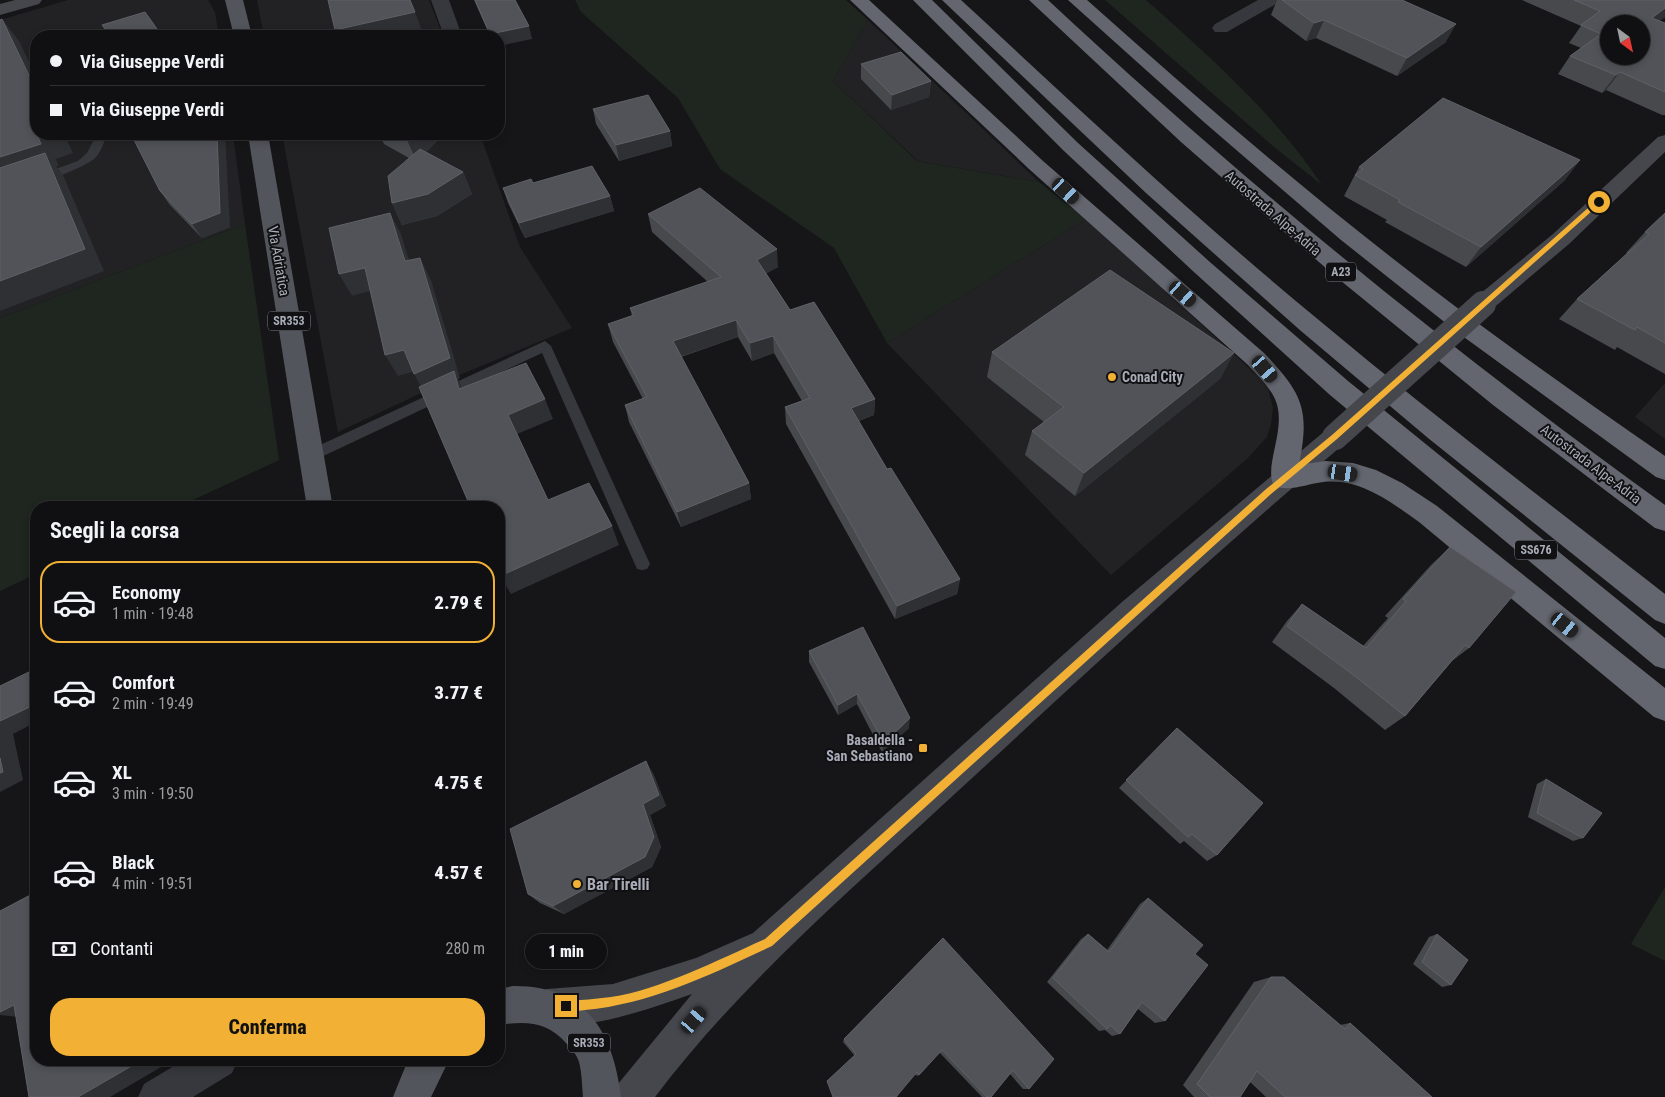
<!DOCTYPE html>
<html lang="it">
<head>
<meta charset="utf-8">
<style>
	body { margin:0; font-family:"Roboto Condensed",sans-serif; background:#1e1e20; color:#f1f3f6; height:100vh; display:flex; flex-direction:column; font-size:19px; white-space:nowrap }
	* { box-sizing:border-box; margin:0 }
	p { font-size:16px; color:#9c9d9f }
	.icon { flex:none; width:28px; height:28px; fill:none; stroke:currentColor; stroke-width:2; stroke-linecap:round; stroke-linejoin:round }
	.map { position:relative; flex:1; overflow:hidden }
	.drawer { position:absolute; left:30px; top:501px; width:475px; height:565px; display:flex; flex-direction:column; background:#101012; border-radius:20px; box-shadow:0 2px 8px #0003,0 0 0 1px #303032 }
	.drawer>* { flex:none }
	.top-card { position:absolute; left:30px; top:30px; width:475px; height:110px; border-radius:20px; box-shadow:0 2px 8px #0003,0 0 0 1px #303032; display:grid; align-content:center; height:110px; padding:0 20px; background:#101012 }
	.needle { width:32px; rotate:147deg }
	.tools { position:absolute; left:1600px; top:15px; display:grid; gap:10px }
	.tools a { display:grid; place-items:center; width:50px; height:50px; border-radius:50%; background:#101012; box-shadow:0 2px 8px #0003,0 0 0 1px #303032; font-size:25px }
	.end { position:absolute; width:22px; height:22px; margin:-11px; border:6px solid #f2b134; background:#111; box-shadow:0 0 0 2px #111 }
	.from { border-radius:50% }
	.bubble { position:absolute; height:35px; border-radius:18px; background:#101012; box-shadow:0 2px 8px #0003,0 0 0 1px #303032; font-size:16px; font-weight:800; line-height:35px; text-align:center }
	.car { position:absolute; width:15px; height:30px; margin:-15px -8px; border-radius:6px; box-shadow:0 0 4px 1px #0007; background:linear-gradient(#222 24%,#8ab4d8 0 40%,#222 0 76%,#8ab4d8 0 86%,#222 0) }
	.top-card b { display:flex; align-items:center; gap:18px; height:48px; font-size:19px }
	.top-card b+b { border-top:1px solid #303032 }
	.top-card i { width:12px; height:12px; background:#f1f3f6 }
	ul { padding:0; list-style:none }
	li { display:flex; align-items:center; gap:15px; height:82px; margin:0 10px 8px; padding:0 10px; border:2px solid transparent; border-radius:20px }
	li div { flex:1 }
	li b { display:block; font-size:19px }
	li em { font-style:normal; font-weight:800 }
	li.on { border-color:#f2b134 }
	li>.icon { width:45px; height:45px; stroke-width:1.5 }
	h2 { padding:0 20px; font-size:22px; line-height:60px }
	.pay { display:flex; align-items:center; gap:12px; height:55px; padding:0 20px; font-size:19px }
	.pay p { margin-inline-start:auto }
	.primary-button { display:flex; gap:10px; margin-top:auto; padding:10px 20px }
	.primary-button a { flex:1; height:58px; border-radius:20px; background:#f2b134; color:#111; font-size:20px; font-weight:800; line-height:58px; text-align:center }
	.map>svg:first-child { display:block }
</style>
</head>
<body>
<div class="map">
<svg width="1665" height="1097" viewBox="0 0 1665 1097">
	<rect width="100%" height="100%" fill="#161618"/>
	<!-- built -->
	<path fill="#222225" d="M 68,0 L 208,0 L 215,12 L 219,36 L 36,36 L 36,134 L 233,134 L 245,224 L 0,318 L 0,20 Z
		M 257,0 L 429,0 L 443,36 L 264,36 Z
		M 868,20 L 1039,182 L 918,161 L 833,81 Z
		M 282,134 L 480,134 L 520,247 L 572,328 L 462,374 L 338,432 Z
		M 1086,219 L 1260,378 L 1268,389 L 1273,408 L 1271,424 L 1267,437 L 1247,459 L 1111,575 L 887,343 Z
		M 1665,383 L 1665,439 L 1635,417 Z"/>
	<!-- green -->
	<path fill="#1e261f" d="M 575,0 L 846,0 L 868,20 L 833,81 L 917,161 L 1039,182 L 1086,219 L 887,343 L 834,248 L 720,169 L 678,98 L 581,12 Z
		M 1105,0 L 1146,0 C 1209,56 1275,114 1322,185 L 1274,147 Z
		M 245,224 L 279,460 L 178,507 L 36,508 L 36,574 L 0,591 L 0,318 Z
		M 1665,887 L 1665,961 L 1631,944 Z"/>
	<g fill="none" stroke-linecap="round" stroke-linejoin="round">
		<!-- lane -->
		<path fill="#37383d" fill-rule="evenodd" d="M 97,134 L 107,134 C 104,142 101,153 94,159 C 86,166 47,183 36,180 L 36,176 L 78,161 L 87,153 Z
			M 545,341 L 551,346 L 650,564 L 647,569 L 642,570 L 637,569 L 542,353 L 317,459 L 307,459 L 305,455 L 307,451 Z"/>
		<!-- street -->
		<path fill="#37383d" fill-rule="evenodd" d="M 431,0 L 449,0 L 462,36 L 444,36 Z
			M 1258,0 L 1279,0 L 1276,4 L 1227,32 L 1215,32 L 1212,28 L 1215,24 Z
			M 184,1060 L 238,1060 L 232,1073 L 193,1097 L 138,1097 L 144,1084 Z"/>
		<!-- secondary -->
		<path fill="#45474d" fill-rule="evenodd" d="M 15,0 L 42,0 L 39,4 L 0,15 L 0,4 Z
			M 1665,135 L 1665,152 L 1569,244 L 1491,310 L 1483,312 L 1475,310 L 1472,304 L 1475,298 L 1553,234 L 1658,137 Z
			M 1335,427 L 1344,430 L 1348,437 L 1344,444 C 1207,559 1078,681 946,802 C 844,896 739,986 655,1097 L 612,1097 L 618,1084 L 692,994 C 651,1008 575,1037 534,1020 L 529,1007 L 534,994 L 547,989 L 613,984 L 696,958 L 753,933 L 1122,602 L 1326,430 Z"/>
		<!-- primary -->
		<path fill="#53555c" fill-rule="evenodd" d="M 225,0 L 243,0 L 252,36 L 234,36 Z
			M 248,134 L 268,134 L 333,508 L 307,508 Z
			M 513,986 C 586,985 613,1032 621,1097 L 583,1097 C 582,1086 582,1073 579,1062 C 577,1055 571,1048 566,1043 C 547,1021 525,1021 499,1025 L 499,989 Z
			M 408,1060 L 449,1060 L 431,1097 L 393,1097 Z"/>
		<!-- highway -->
		<path fill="#63666e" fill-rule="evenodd" d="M 850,0 L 869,0 L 1043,161 L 1264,353 C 1303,394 1310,409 1299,465 L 1325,461 L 1353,463 L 1376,470 L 1402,483 L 1437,506 L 1665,688 L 1665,721 L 1654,717 L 1419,522 C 1391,502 1360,478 1323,482 C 1307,484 1290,492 1274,486 C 1263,466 1288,428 1275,399 C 1269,386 1257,375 1248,365 L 1029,169 Z
			M 913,0 L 932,0 L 1078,143 L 1211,263 L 1348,381 L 1665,638 L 1665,669 L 1655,666 L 1330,395 L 1195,273 L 1064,151 Z
			M 942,0 L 961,0 C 1079,109 1196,219 1320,321 C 1432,415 1550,504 1665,594 L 1665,624 L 1655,620 L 1428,438 L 1301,331 L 1146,193 Z
			M 1029,0 L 1048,0 C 1243,182 1449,349 1665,505 L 1665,531 L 1655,528 L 1493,405 L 1335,276 L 1181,142 Z
			M 1068,0 L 1087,0 C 1188,90 1289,178 1396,261 C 1483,329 1574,393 1665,456 L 1665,480 L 1656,477 L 1457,332 L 1341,240 L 1205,123 Z"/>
		<!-- secondary-bridge -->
		<path stroke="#45474d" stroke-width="26" d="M 1335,437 L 1483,304"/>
	</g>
	<!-- wall -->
	<path fill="#47494d" d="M 474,0 L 515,0 L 532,39 L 490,36 Z
		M 1277,0 L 1402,0 L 1446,42 L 1397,76 L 1316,38 L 1306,41 L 1271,15 Z
		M 1522,0 L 1665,0 L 1665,17 L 1659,21 L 1665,23 L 1665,115 L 1662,115 L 1606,90 L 1602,93 L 1558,74 L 1570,56 L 1581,48 L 1569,43 L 1581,26 Z
		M 861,64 L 931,81 L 929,97 L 891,110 L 861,79 Z
		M 593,109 L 670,131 L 672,146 L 619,161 L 596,124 Z
		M 379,134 L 444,134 L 426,152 L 463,172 L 472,194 L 437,216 L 402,225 L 392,203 L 409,158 L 384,144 Z
		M 1580,160 L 1564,181 L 1466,267 L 1385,222 L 1387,220 L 1344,196 L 1359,167 Z
		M 533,183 L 610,196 L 614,211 L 525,238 L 508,203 L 503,188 Z
		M 160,191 L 230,227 L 202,238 L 170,205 Z
		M 1665,213 L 1665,374 L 1617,347 L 1615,350 L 1559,319 L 1577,299 L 1627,253 L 1626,253 L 1645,232 Z
		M 648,214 L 778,267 L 766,273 L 790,310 L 875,399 L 874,415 L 859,421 L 887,469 L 960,579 L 957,594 L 895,619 L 786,424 L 785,407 L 802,401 L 774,353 L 752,361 L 738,337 L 681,357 L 749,483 L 751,499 L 681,527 L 629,422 L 625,405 L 643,399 L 613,342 L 608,324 L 632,316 L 630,308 L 708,282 L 652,232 Z
		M 992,352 L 1221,378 L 1075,496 L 1025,455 L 1032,431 L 1044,422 L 987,377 Z
		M 1450,547 L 1469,648 L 1452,661 L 1405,716 L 1385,730 L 1334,688 L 1272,642 L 1287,621 L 1302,604 L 1363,646 L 1388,618 L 1385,616 L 1431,565 Z
		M 809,651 L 909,728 L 882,752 L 857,704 L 838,715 L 809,662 Z
		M 1177,728 L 1217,855 L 1207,861 L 1184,841 L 1180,844 L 1119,788 Z
		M 653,773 L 666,806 L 650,815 L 661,847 L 652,867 L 564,914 L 540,903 L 528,894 Z
		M 1546,779 L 1583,838 L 1573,841 L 1528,817 L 1537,784 Z
		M 1148,898 L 1195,954 L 1165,1021 L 1155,1023 L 1138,1009 L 1120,1034 L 1112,1036 L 1105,1030 L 1099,1031 L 1047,982 L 1081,939 L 1088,934 L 1107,950 L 1140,904 Z
		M 1437,934 L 1451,985 L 1442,987 L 1413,964 L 1429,937 Z
		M 943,938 L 1029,1089 L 1023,1089 L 1010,1074 L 991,1097 L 982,1097 L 939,1052 L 919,1075 L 917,1076 L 915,1074 L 854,1055 L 843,1042 L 844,1039 Z
		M 1271,977 L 1340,1025 L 1350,1023 L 1432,1097 L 1266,1097 L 1250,1082 L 1240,1097 L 1194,1097 L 1183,1085 L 1254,982 Z"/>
	<!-- shaded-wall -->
	<path fill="#2f3033" d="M 1665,8 L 1665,17 L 1641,34 L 1652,18 Z
		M 415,12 L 423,34 L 414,36 L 338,36 L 335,30 Z
		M 2,19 L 19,41 L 36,76 L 36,90 Z
		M 1324,20 L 1316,38 L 1306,41 L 1314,23 Z
		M 1456,24 L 1446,42 L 1397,76 L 1407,58 Z
		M 529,26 L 532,39 L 499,46 L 499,36 L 491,36 L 490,34 Z
		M 1620,72 L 1606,90 L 1602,93 L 1616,75 Z
		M 931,81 L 929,97 L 891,110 L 892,95 Z
		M 670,131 L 672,146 L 619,161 L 616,145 Z
		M 48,134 L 64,134 L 73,153 L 56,159 L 59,166 L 56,166 L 63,175 L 104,271 L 0,311 L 0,157 L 38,137 Z
		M 217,134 L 225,134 L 230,227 L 202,238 L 192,224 Z
		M 413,134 L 444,134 L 417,162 L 407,140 Z
		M 1580,160 L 1564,181 L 1466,267 L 1481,247 Z
		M 463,172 L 472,194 L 437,216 L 402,225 L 392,203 Z
		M 610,196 L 614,211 L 525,238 L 519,223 Z
		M 390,213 L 401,234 L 416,283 L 405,261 Z
		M 777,249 L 778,267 L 759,278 L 757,260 Z
		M 420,258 L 431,280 L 460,378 L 458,379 L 464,392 L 425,394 L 414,374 Z
		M 365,268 L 377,289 L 352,296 L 339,274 Z
		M 736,320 L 738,337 L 676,358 L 673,341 Z
		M 773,336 L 774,353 L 752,361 L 750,343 Z
		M 404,350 L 416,371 L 398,376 L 385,355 Z
		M 1234,353 L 1221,378 L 1075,496 L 1084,473 Z
		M 545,399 L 553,419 L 517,434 L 508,415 Z
		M 875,399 L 874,415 L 851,424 L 851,408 Z
		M 749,483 L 751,499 L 681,527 L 677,512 Z
		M 612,526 L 619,545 L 511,594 L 500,576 Z
		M 960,579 L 957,594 L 895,619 L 897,606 Z
		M 29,672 L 36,676 L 36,722 L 13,734 L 23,780 L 0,792 L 0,721 Z
		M 857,694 L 857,704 L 838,715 L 838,705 Z
		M 910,718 L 909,728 L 882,752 L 884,743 Z
		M 646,761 L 653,773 L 666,806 L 650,815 L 661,847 L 652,867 L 564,914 L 553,906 L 643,804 Z
		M 14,1005 L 27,1018 L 0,1015 L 0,1012 Z
		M 142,1060 L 173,1060 L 110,1097 L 78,1097 Z"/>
	<!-- building -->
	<path fill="#525359" stroke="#5f6168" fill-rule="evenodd" d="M 328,0 L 410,0 L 415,12 L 335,30 Z
		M 475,0 L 515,0 L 529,26 L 490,34 Z
		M 1282,0 L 1402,0 L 1456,24 L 1407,58 L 1324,20 L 1314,23 Z
		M 1574,0 L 1665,0 L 1665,8 L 1652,18 L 1665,23 L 1665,92 L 1620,72 L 1616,75 L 1570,56 L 1601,34 L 1581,25 L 1600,11 ZM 1609,24 L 1641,24 L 1641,56 L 1609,56 Z
		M 145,12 L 162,36 L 110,36 L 102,25 Z
		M 2,19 L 36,90 L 36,134 L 48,134 L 38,137 L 41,144 L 0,157 L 0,20 Z
		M 901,52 L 931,81 L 892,95 L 861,64 Z
		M 648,95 L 670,131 L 616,145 L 593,109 Z
		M 1443,98 L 1580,160 L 1481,247 L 1398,202 L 1400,200 L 1355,175 L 1363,169 L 1359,167 Z
		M 131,134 L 217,134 L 220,213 L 192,224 L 160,191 Z
		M 396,134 L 413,134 L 407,140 Z
		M 420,149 L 463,172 L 428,194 L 392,203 L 388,176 Z
		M 45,153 L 85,249 L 0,281 L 0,168 Z
		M 592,166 L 610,196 L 519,223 L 503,188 L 531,179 L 533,183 Z
		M 700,188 L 777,249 L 757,260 L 790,310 L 814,302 L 875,399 L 851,408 L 887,469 L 891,468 L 960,579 L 897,606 L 785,407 L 810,398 L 773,336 L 750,343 L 736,320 L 673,341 L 749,483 L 677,512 L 625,405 L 647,397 L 608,324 L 634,315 L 630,308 L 721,277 L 648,214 Z
		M 390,213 L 405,261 L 420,258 L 450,358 L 414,374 L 404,350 L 385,355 L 365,268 L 339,274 L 329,228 Z
		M 1665,213 L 1665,343 L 1637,327 L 1635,330 L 1577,299 L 1649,234 L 1645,232 Z
		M 1110,270 L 1234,353 L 1084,473 L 1032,431 L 1064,407 L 992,352 Z
		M 526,363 L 545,399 L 508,415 L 548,500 L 589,483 L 612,526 L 500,576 L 499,573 L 499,508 L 471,508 L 419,387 L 454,371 L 459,389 Z
		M 1450,547 L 1516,592 L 1469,648 L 1465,645 L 1405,716 L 1351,673 L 1287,626 L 1302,604 L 1366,648 L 1406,601 L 1403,599 Z
		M 863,627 L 910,718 L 884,743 L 857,694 L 838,705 L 809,651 Z
		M 29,672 L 36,704 L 0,721 L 0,686 Z
		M 1177,728 L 1263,803 L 1217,855 L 1192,834 L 1188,837 L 1126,780 Z
		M 0,758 L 3,772 L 0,773 Z
		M 646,761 L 659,795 L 643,804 L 654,837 L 645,857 L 553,906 L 528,894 L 510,829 Z
		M 1546,779 L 1602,813 L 1583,838 L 1537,813 Z
		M 36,892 L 36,1060 L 142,1060 L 78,1097 L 29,1097 L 14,1005 L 0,1012 L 0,911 Z
		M 1148,898 L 1203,945 L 1195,954 L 1208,965 L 1165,1021 L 1142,1002 L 1120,1034 L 1110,1025 L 1107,1029 L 1053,978 L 1088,934 L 1109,952 Z
		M 1437,934 L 1468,960 L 1451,985 L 1422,962 Z
		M 943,938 L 1054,1059 L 1029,1089 L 1013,1070 L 991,1097 L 987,1097 L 942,1050 L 919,1075 L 917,1072 L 896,1097 L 833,1097 L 827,1081 L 856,1054 L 844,1039 Z
		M 1271,977 L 1284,977 L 1345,1029 L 1350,1023 L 1432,1097 L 1285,1097 L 1257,1071 L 1240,1097 L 1210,1097 L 1197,1084 Z"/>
	<!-- route -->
	<path fill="#f2b134" d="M 1597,200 L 1602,202 L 1337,439 L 1271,494 L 772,946 C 712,974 651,1004 585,1010 C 577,1011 569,1013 562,1010 L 560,1006 L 566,1001 C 581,1000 596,999 611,997 C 659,990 720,959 765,939 L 1265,490 L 1332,435 Z"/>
	<!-- markers -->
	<g fill="#f2b134" stroke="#111113" stroke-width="2">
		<circle cx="1112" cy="377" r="5"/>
		<rect x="918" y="743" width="10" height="10" rx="2.5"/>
		<circle cx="577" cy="884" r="5"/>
	</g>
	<g text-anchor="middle" stroke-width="4" stroke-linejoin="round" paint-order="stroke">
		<!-- shield labels -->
		<g fill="#111113" stroke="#7b7e86" stroke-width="1">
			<rect x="1326" y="262.5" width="30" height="19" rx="4"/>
			<rect x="268" y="311.5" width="42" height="19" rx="4"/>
			<rect x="1515" y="540.5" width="42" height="19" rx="4"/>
			<rect x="568" y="1033.5" width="42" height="19" rx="4"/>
		</g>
		<g font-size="12" font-weight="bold" fill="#a8adb8">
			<text x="1341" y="276">A23</text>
			<text x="289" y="325">SR353</text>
			<text x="1536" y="554">SS676</text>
			<text x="589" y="1047">SR353</text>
		</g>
		<!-- street labels -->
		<g font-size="14" fill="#a8adb8" stroke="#111113">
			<text transform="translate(1273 213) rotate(41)" y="5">Autostrada Alpe-Adria</text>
			<text transform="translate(279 261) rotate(80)" y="5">Via Adriatica</text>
			<text transform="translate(1591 464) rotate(37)" y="5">Autostrada Alpe-Adria</text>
		</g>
		<!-- poi labels -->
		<g font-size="14" font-weight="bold" fill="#a8adb8" stroke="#111113" text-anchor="start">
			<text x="1122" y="382">Conad City</text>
			<text x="913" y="745" text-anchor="end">Basaldella -<tspan x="913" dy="16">San Sebastiano</tspan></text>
		</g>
		<!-- near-poi labels -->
		<g font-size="16" font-weight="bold" fill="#a8adb8" stroke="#111113" text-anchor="start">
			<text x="587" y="890">Bar Tirelli</text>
		</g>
	</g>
</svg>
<div class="tools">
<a><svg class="needle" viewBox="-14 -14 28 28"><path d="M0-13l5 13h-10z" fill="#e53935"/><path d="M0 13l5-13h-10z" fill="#9c9d9f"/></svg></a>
</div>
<i class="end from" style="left:1599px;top:202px"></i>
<i class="end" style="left:566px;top:1006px"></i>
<div class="bubble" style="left:525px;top:934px;width:82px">1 min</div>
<i class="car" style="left:1066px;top:191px;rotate:132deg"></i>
<i class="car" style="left:1183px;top:294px;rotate:131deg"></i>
<i class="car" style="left:1265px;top:369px;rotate:139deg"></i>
<i class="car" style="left:1343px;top:473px;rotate:99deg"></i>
<i class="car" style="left:1565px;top:625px;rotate:129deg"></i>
<i class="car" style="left:694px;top:1020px;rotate:41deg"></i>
<div class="top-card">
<b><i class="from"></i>Via Giuseppe Verdi</b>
<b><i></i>Via Giuseppe Verdi</b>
</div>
<section class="drawer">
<h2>Scegli la corsa</h2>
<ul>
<li class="on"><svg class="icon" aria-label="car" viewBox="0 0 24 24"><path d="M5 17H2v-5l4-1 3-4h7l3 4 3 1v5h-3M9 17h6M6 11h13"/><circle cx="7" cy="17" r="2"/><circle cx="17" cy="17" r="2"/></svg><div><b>Economy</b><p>1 min · 19:48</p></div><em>2.79 €</em></li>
<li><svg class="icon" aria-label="car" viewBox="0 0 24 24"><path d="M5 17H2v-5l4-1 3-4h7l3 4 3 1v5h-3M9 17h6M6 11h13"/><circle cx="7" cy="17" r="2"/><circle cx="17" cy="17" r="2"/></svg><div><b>Comfort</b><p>2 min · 19:49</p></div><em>3.77 €</em></li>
<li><svg class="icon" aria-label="car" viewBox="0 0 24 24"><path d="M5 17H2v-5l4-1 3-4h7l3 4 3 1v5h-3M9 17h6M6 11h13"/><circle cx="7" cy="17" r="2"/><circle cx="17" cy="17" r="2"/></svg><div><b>XL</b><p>3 min · 19:50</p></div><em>4.75 €</em></li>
<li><svg class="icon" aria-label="car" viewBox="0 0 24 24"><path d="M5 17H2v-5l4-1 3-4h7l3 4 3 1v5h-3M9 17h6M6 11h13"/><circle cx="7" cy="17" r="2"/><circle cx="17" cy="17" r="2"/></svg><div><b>Black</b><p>4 min · 19:51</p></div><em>4.57 €</em></li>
</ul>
<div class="pay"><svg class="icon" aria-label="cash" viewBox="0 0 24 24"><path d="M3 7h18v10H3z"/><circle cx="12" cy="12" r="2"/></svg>Contanti<p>280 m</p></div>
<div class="primary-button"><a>Conferma</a></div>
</section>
</div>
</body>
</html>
